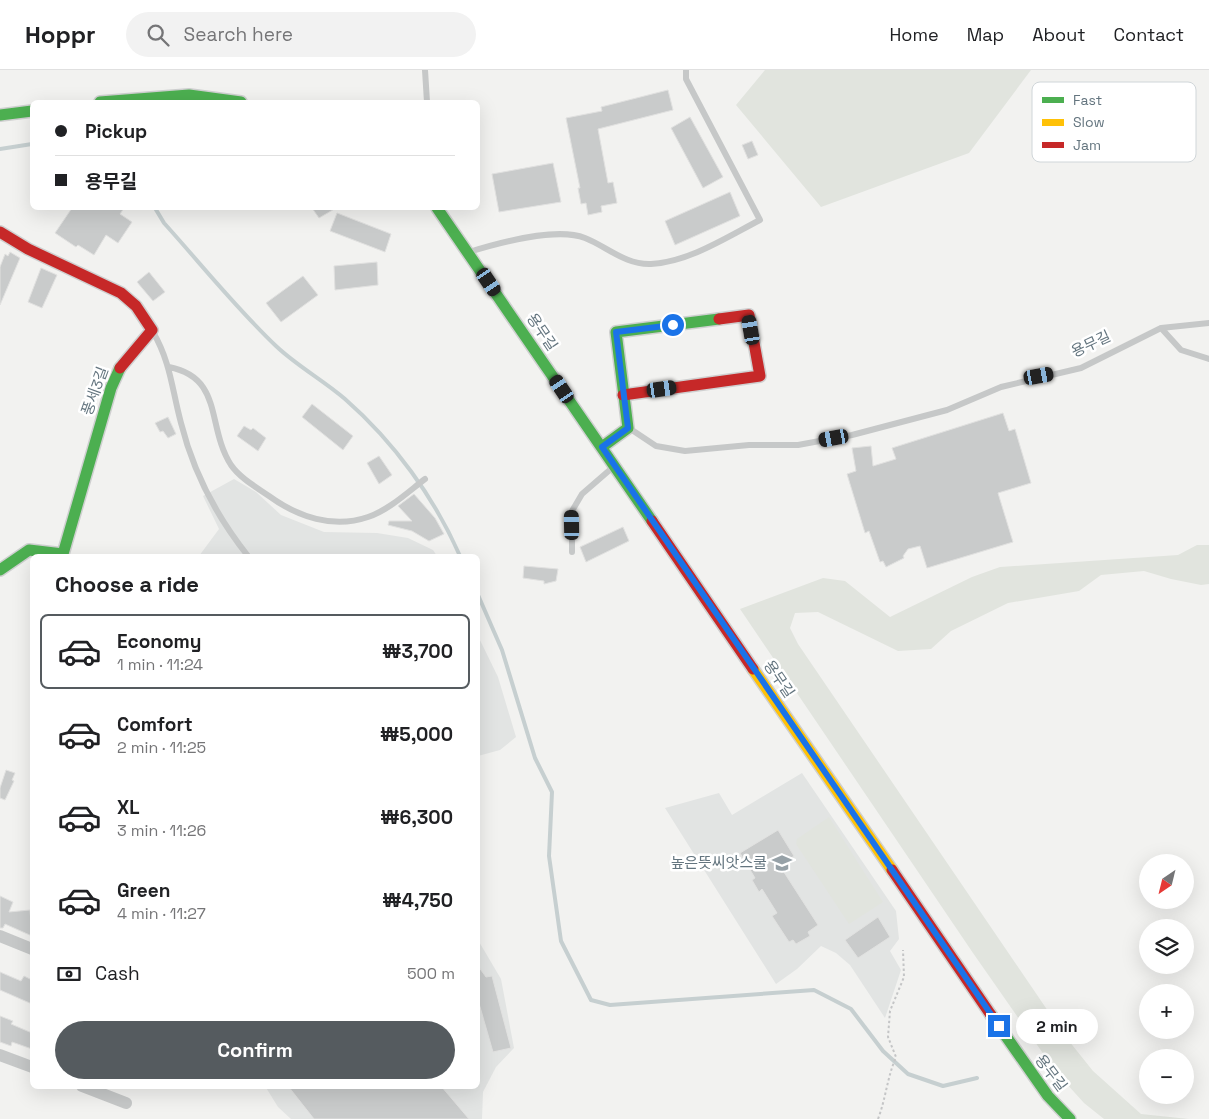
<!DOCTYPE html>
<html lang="en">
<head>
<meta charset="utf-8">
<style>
	body { margin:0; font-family:"Space Grotesk","Noto Sans KR",sans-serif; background:#f2f2f2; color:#202124; height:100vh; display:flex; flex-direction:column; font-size:19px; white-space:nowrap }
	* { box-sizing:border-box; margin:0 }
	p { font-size:16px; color:#757577 }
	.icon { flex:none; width:28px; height:28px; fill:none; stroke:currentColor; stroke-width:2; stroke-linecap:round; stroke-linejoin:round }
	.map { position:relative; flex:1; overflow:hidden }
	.side { position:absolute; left:30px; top:484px; width:450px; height:535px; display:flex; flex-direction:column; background:#fff; border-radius:8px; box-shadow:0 5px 20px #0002 }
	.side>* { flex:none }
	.banner { position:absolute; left:30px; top:30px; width:450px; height:110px; border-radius:8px; box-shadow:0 5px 20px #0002; display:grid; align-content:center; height:110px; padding:0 25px; background:#fff }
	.needle { width:32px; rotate:215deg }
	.controls { position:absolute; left:1139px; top:784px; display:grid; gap:10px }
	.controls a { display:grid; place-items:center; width:55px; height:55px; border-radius:50%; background:#fff; box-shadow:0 5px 20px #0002; font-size:25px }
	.end { position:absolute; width:22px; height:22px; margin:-11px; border:6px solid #1a73e8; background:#fff; box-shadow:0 0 0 2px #fff }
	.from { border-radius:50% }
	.bubble { position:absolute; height:35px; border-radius:18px; background:#fff; box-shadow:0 5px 20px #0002; font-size:16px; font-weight:700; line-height:35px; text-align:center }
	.car { position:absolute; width:15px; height:30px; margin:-15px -8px; border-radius:6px; box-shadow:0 0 4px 1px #0007; background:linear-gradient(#222 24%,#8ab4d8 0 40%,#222 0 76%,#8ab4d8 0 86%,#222 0) }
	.banner b { display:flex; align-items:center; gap:18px; height:48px; font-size:19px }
	.banner b+b { border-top:1px solid #e0e0e0 }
	.banner i { width:12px; height:12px; background:#202124 }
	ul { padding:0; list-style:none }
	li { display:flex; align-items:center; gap:15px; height:75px; margin:0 10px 8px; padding:0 15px; border:2px solid transparent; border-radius:8px }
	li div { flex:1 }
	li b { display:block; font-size:19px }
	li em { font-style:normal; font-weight:700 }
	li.selected { border-color:#555b5f }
	li>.icon { width:45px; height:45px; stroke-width:1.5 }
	h2 { padding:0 25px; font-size:22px; line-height:60px }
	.pay { display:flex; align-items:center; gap:12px; height:55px; padding:0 25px; font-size:19px }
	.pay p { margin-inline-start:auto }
	.action { display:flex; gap:10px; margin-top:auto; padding:10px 25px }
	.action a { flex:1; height:58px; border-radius:30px; background:#555b5f; color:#fff; font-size:20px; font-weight:700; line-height:58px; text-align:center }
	header { display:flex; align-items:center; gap:30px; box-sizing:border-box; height:70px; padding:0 25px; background:#fff; border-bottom:1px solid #e0e0e0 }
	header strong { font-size:24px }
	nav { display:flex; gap:28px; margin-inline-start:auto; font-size:18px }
	.search { width:350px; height:45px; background:#f2f2f2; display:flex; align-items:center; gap:12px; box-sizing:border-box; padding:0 18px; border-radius:28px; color:#757577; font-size:19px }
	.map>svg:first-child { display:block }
</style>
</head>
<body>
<header>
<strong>Hoppr</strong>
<div class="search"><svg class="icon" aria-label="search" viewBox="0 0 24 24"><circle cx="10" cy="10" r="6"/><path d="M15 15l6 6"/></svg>Search here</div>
<nav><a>Home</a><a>Map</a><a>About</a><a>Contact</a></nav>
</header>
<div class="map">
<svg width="1209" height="1049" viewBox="0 0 1209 1049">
	<rect width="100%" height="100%" fill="#f2f2f0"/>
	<!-- built -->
	<path fill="#e2e4e3" d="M 234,409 L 256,422 L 281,445 L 324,462 L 377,463 L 408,468 L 433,480 L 437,486 L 199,486 L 219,459 L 203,426 Z
		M 478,566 L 498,607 L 516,667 L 500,680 L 478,686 Z
		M 802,703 L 896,841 L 899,869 L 890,881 L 901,900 L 885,948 L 850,895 L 836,883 L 821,876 L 797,899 L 776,914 L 665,738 L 719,723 L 732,745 Z
		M 478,870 L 501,909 L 514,978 L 496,997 L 483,1022 L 482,1049 L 291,1049 L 278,1037 L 265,1016 L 478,1016 Z"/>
	<!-- green -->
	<path fill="#e1e4de" d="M 765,0 L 1031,0 L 969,83 L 821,137 L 736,35 Z
		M 1197,475 L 1209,475 L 1209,514 L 1201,515 L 1171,509 L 1144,501 L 1101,505 L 1079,521 L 1008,533 L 951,561 L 931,579 L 898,581 L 818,542 L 795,543 L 790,558 L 798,574 L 1065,966 L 1093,1001 L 1141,1044 L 1189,1049 L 1104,1049 L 1084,1033 L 1056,1002 L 973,883 L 740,539 L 823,508 L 845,511 L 890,547 L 972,507 L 1000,497 L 1178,485 Z
		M 829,747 L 883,832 L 849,854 L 796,774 L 797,769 Z"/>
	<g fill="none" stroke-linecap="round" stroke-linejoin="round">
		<!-- stream -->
		<path stroke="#c6cfd0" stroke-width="4" d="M 0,79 L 32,74
			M 155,138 L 164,153 C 201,194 236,238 276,276 C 297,296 323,310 345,329 C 394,372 434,427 460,486
			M 478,525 L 502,580 L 535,688 L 552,722 L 549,786 L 561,871 L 591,930 L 610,935 L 814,920 L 851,939 L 883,981 L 908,1004 L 943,1016 L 977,1008"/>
	</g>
	<!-- building -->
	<path fill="#c9cbcb" stroke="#e1e1e0" d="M 668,20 L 673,40 L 598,59 L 608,113 L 613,112 L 617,133 L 601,136 L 602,142 L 588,145 L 586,133 L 581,134 L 578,118 L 580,118 L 566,48 L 602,41 L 601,37 Z
		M 690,47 L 723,107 L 703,118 L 671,58 Z
		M 752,71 L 758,85 L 748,89 L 742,75 Z
		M 553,93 L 561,132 L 499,142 L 492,104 Z
		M 730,122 L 740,146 L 675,175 L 665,151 Z
		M 72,138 L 124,138 L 120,144 L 132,152 L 118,173 L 106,165 L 94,185 L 78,175 L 76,177 L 55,163 Z
		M 312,138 L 336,138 L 319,148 Z
		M 337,143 L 391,164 L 385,182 L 330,161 Z
		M 10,182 L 20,188 L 0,235 L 0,197 L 5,184 L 8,186 Z
		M 377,192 L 378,215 L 335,220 L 334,196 Z
		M 41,198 L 57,205 L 42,238 L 28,232 Z
		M 149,202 L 165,222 L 153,231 L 137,212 Z
		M 303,206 L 318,225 L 281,252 L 266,233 Z
		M 312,334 L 353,366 L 343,380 L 302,347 Z
		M 1003,343 L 1009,361 L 1015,359 L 1031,413 L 998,423 L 1013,472 L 927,498 L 920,476 L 908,479 L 903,486 L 904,488 L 886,497 L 883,491 L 880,492 L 869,461 L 865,463 L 850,414 L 847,404 L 856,401 L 852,378 L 871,376 L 873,396 L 896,389 L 892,378 Z
		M 168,347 L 176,364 L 168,368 L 163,361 L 160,362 L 155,353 Z
		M 244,356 L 251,360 L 253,358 L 266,368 L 258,381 L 237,366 Z
		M 379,386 L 392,405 L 379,414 L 367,393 Z
		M 414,424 L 435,448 L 444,464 L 429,471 L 412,461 L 388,455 L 389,451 L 412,451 L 398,436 Z
		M 623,457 L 629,471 L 586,492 L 580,477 Z
		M 524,496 L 558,499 L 556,511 L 544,514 L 544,511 L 523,508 Z
		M 6,700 L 15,703 L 12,710 L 14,711 L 5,730 L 0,728 L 0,718 Z
		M 778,760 L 794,786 L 780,796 L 818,855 L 808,862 L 810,866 L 796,874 L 793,870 L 789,872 L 772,846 L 777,843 L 762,819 L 759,822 L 752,810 L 755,808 L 740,783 Z
		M 0,826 L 13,832 L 9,842 L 30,840 L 32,866 L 5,854 L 3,858 L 0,858 Z
		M 878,847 L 890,867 L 858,888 L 845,870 Z
		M 478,896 L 486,907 L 492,906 L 511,978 L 493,982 L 478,930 Z
		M 0,902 L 21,911 L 24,906 L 32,910 L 32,934 L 0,920 Z
		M 0,946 L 13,951 L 11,954 L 32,963 L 32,979 L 12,972 L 11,976 L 0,972 Z
		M 288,1016 L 441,1016 L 469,1049 L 314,1049 Z"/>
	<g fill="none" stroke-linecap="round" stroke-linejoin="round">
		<defs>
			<path id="fast" d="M 100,32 L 189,25 L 241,32
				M 0,45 L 32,41
				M 437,138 L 652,451
				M 602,377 L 628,358 L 616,262 L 719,249
				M 0,500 L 29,480 L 63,484 L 111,318 L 120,298
				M 991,945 L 1048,1026 L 1070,1049"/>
			<path id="slow" d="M 753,599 L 892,800"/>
			<path id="jam" d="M 0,162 L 28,179 L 121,223 L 136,236 L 152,260 L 120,298
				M 623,325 L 760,306 L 749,245 L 719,249
				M 652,451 L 753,599
				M 892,800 L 991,945"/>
		</defs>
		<!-- fast casing -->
		<use href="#fast" stroke="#cfd0d0" stroke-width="14"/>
		<!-- slow casing -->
		<use href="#slow" stroke="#cfd0d0" stroke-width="14"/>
		<!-- jam casing -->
		<use href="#jam" stroke="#cfd0d0" stroke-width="14"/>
		<!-- path -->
		<path stroke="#c4c5c6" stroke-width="2" stroke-dasharray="2.5 2.5" stroke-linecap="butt" d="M 878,1049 C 886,1028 887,1008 896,987 L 888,967 L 890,941 L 904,907 L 903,880"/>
		<!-- lane -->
		<path stroke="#c6c8c8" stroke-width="6" d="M 425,0 L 427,32
			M 469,182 C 498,173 557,157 585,168 C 606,176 625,195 651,194 C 689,192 727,167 760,150 L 686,9 L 686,0
			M 1161,258 L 1209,253
			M 153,262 C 171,293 172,320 181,353 C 193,401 217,447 248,486
			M 169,297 C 224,308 206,356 231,395 C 240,408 256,417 269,426 C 298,447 333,459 368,447 C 389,440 408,422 425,409
			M 629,358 L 656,376 L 685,381 L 749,375 L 798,375 L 852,365 L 947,340 L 1001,317 L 1081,298 L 1161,258 L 1181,280 L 1209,289
			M 572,482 L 572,441 L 582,424 L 612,398"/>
		<!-- street -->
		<path stroke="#c6c8c8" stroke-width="12" d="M 0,866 L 32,879
			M 0,985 L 32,997
			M 82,1016 L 126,1033"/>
		<!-- fast -->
		<use href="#fast" stroke="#4caf50" stroke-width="11"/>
		<!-- slow -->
		<use href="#slow" stroke="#ffc107" stroke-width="11"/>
		<!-- jam -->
		<use href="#jam" stroke="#c62828" stroke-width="11"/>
	</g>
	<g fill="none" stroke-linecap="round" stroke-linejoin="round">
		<!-- route -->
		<path stroke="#1a73e8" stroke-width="6" d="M 673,255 L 616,262 L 628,358 L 602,377 L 999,956"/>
	</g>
	<!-- icons -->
	<defs>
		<symbol id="school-bare" viewBox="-9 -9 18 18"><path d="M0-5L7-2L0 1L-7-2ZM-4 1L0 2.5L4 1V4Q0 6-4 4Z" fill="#96a1a7" stroke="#fff" stroke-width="2.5" paint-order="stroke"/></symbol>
	</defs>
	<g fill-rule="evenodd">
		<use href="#school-bare" x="768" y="779" width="28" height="28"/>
	</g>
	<g text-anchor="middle" stroke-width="5" stroke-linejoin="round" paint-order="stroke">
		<!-- street labels -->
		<g font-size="15" fill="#64757f" stroke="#fff">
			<text transform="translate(542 262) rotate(56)" y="5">용무길</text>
			<text transform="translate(1091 274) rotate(-25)" y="5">용무길</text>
			<text transform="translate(95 321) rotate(-70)" y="5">풍세3길</text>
			<text transform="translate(779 609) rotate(56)" y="5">용무길</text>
			<text transform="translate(1051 1003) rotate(53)" y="5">용무길</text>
		</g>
		<!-- poi labels -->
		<g font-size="15" fill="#64757f" stroke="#fff" text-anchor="end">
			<text x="767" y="798">높은뜻씨앗스쿨</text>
		</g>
	</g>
	<!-- legend -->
	<rect x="1032" y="12" width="164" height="80" rx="8" fill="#fff" stroke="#d0d6d9" stroke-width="1"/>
	<rect x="1042" y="27" width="22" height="6" fill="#4caf50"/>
	<rect x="1042" y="49" width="22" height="7" fill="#ffc107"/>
	<rect x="1042" y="72" width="22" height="6" fill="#c62828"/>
	<g font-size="14" fill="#64757f">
		<text x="1073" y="35">Fast</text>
		<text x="1073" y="57">Slow</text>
		<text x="1073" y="80">Jam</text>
	</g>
</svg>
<div class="controls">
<a><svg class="needle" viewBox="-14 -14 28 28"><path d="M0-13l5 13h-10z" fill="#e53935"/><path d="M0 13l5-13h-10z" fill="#757577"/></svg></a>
<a><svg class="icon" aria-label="layers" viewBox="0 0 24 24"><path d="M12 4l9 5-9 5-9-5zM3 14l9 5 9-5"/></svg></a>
<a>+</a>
<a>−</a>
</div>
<i class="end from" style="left:673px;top:255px"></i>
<i class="end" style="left:999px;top:956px"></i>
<div class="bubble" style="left:1016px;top:939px;width:82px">2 min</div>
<i class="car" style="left:489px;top:212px;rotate:146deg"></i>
<i class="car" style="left:751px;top:260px;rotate:350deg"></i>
<i class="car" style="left:1039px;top:306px;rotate:80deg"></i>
<i class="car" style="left:562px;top:319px;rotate:326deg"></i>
<i class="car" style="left:662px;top:319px;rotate:82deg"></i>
<i class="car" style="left:834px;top:368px;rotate:260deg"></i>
<i class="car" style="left:572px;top:455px;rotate:359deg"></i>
<div class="banner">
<b><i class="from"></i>Pickup</b>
<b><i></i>용무길</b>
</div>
<section class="side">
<h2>Choose a ride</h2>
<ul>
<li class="selected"><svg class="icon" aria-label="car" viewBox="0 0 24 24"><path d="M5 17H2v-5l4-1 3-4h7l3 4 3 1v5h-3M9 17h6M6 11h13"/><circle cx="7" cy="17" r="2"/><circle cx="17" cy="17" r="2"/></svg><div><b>Economy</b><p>1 min · 11:24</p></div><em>₩3,700</em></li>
<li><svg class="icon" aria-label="car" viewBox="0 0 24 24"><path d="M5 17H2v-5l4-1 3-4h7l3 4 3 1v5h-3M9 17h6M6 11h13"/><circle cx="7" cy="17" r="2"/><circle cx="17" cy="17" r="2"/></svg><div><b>Comfort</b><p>2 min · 11:25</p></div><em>₩5,000</em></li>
<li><svg class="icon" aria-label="car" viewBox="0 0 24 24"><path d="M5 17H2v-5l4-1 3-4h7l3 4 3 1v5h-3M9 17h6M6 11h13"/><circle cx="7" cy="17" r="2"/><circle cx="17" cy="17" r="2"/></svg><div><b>XL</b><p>3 min · 11:26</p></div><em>₩6,300</em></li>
<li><svg class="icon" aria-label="car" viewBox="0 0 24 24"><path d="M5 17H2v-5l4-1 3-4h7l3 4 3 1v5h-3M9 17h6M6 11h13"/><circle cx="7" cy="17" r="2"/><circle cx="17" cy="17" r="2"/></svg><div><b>Green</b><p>4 min · 11:27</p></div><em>₩4,750</em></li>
</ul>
<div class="pay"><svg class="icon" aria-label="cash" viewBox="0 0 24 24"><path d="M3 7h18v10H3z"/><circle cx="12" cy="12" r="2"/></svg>Cash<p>500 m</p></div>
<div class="action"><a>Confirm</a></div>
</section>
</div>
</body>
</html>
